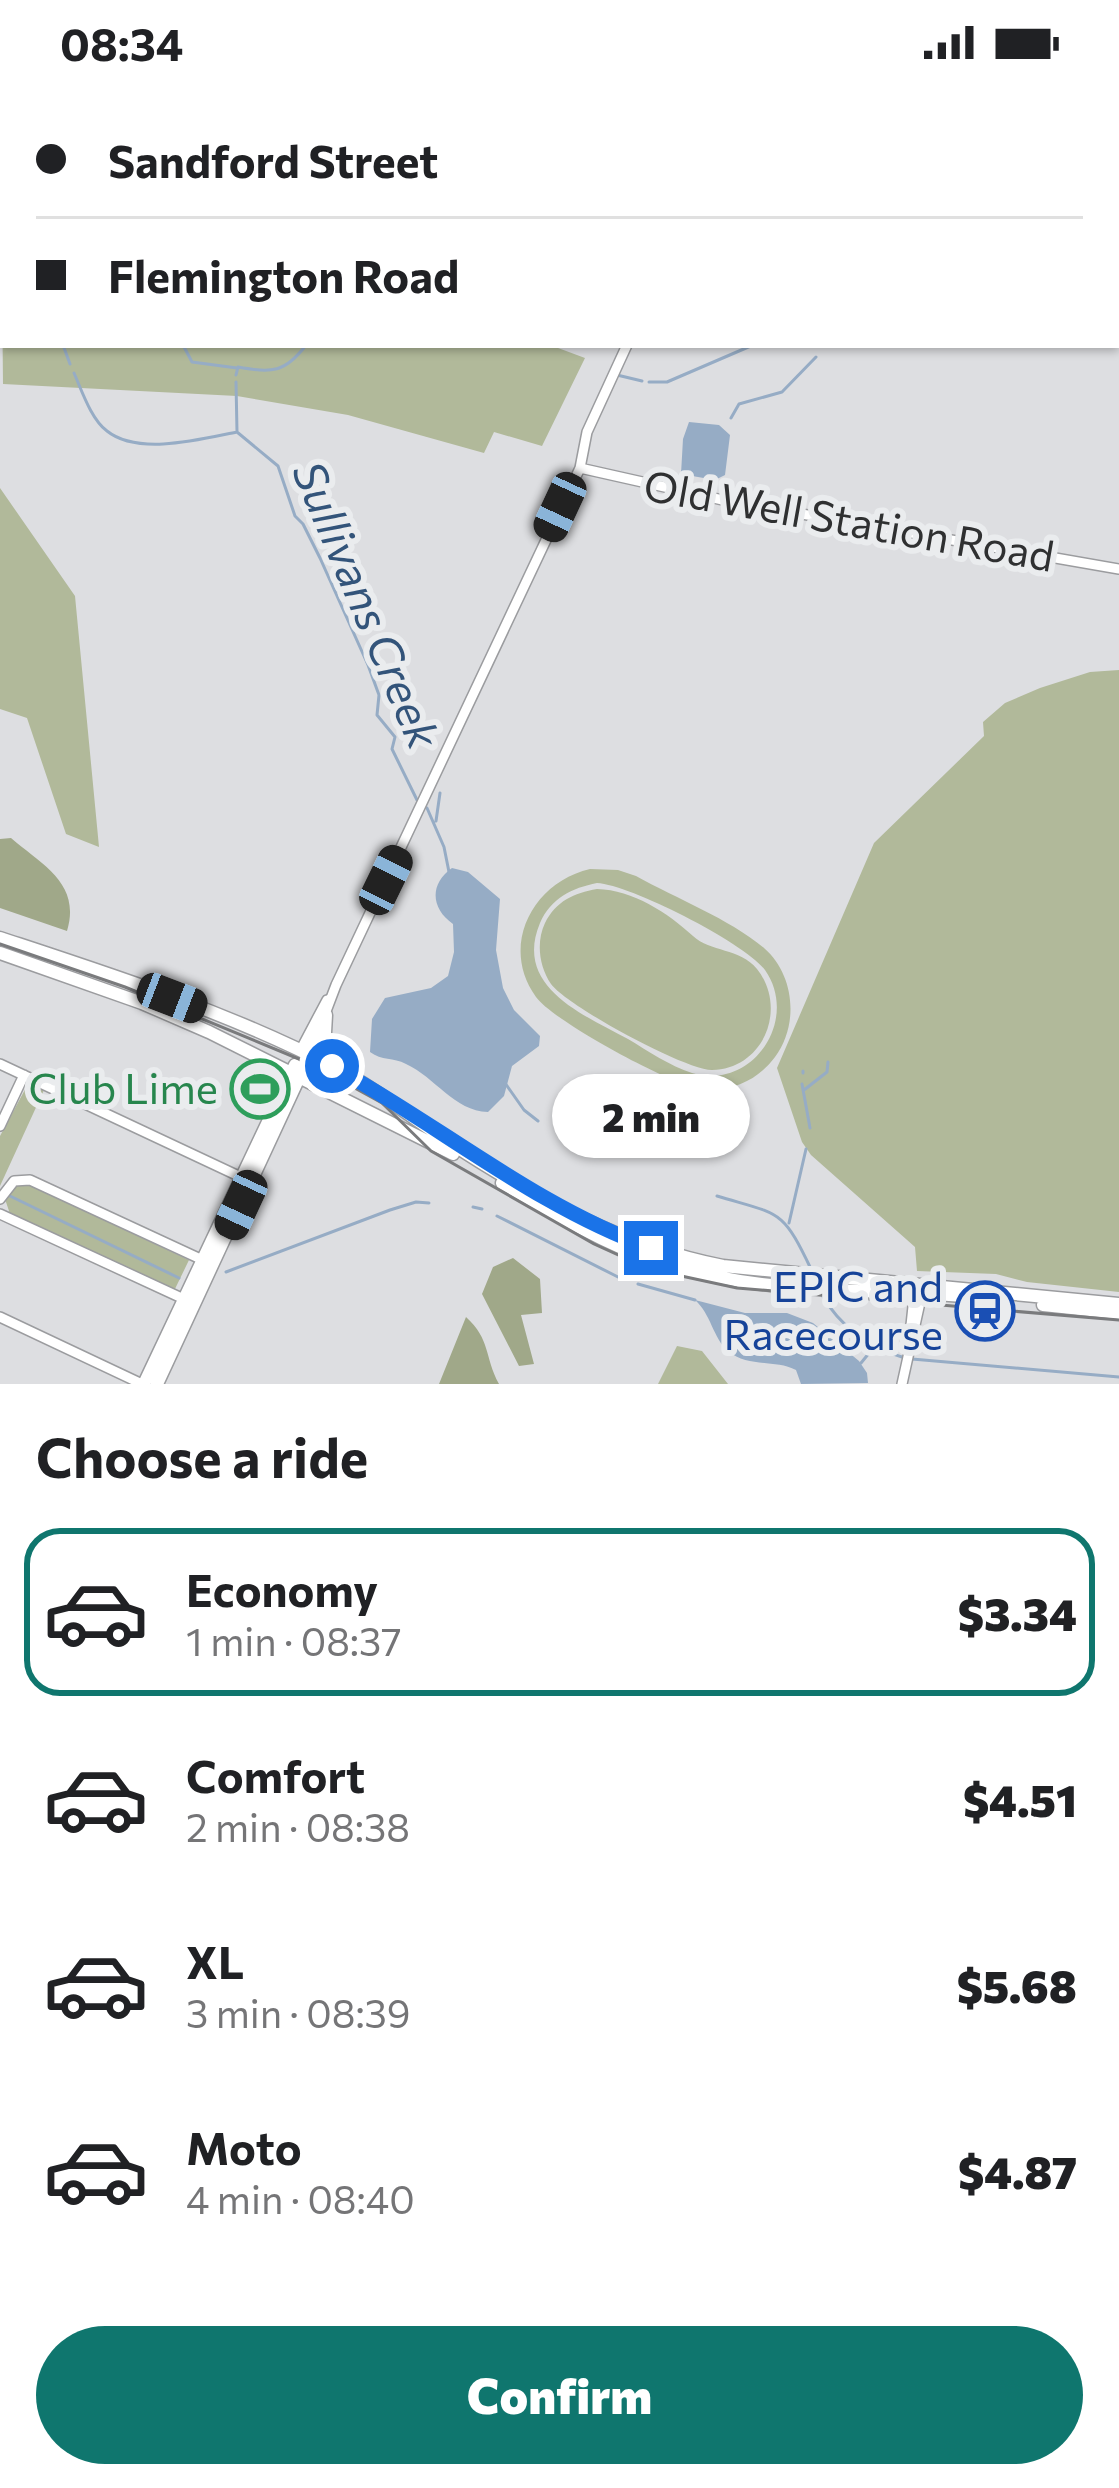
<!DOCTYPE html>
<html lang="en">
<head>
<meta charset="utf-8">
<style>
	body { margin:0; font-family:Commissioner,sans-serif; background:#f2f2f2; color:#202124; height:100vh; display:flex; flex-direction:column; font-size:45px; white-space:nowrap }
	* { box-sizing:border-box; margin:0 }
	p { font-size:39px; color:#757577 }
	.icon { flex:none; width:66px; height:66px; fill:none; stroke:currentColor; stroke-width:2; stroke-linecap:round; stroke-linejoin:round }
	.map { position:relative; height:1300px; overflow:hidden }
	.sheet { display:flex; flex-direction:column; background:#fff; flex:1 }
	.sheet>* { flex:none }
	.banner { position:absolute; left:0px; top:0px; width:1119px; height:264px; box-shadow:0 3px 9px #0004; display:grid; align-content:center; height:264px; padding:0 36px; background:#fff }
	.end { position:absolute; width:54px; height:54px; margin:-27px; border:15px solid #1a73e8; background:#fff; box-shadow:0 0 0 6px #fff }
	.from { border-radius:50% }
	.bubble { position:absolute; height:84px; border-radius:42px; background:#fff; box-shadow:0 3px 9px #0004; font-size:39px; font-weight:800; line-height:84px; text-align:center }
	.car { position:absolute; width:36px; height:72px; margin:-36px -18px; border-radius:15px; box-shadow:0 0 9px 3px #0007; background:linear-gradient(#222 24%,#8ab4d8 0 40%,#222 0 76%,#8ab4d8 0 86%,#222 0) }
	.banner b { display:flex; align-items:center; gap:42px; height:114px; font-size:45px }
	.banner b+b { border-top:3px solid #e0e0e0 }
	.banner i { width:30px; height:30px; background:#202124 }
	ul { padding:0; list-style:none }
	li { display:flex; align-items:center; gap:36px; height:168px; margin:0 24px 18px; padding:0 12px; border:6px solid transparent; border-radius:36px }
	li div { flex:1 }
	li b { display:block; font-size:45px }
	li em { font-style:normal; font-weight:800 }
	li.active { border-color:#0f766e }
	li>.icon { width:108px; height:108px; stroke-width:1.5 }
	h2 { padding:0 36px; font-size:54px; line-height:144px }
	.primary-button { display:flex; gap:24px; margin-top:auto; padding:24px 36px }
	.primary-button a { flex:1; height:138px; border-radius:72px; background:#0f766e; color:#fff; font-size:48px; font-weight:800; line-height:138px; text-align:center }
	.status { display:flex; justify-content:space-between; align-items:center; height:84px; padding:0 60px; background:#fff; direction:ltr }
	.status svg { height:33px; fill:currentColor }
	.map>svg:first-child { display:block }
</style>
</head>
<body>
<div class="status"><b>08:34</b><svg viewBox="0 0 49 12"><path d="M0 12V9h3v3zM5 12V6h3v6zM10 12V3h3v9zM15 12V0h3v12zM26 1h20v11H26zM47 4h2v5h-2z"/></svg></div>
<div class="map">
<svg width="1119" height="1300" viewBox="0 0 1119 1300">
	<rect width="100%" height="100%" fill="#dddee1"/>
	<!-- green -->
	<path fill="#b1b99a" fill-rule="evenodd" d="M 0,0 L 435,0 L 3,3 L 3,261 L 550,261 L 585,274 L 542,362 L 494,348 L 484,369 L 348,331 L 237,312 L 3,300 Z
		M 0,404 L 75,512 L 99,763 L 66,750 L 27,634 L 0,625 Z
		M 1119,586 L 1119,1208 L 1027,1198 L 996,1190 L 917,1187 L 915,1163 L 811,1071 L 802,1058 L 777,984 L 874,759 L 984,652 L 983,638 L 1005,619 L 1040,604 L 1090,588 Z
		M 590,785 L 618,786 L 636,792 C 677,815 728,834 764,864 C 795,891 799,941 775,973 C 758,996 732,1008 703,1005 C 674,1003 553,937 536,913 C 499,862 533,798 590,785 ZM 597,799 C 631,801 745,859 765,886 C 800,936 752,1007 692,989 C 670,982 648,967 628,955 C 584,931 513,903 540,839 C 551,814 572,804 597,799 Z
		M 597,805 C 633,806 668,829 693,852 C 710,868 740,864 757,885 C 788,924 764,985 712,986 C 685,986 567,922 551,900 C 539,882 536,858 545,839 C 556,817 574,809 597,805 Z
		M 28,1000 L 44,1006 L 0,1102 L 0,1052 Z
		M 25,1099 L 189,1176 L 174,1207 L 10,1130 L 5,1115 L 12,1101 Z
		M 677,1262 L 702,1267 L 728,1300 L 658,1300 Z"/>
	<!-- forest -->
	<path fill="#a0a889" d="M 11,754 C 44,782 81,800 67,847 L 0,824 L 0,755 Z
		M 513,1174 L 540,1195 L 542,1229 L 521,1231 L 534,1280 L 519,1282 L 482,1210 L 493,1183 Z
		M 466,1233 C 491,1256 484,1272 499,1300 L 439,1300 Z"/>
	<!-- water -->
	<path fill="#96acc5" d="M 689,338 L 719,341 L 730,351 L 725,391 L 715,396 L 681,390 L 683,355 Z
		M 452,784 L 468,788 L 500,815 L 496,866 L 503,904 L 514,926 L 540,952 L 539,962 L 512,982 L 504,1012 L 488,1028 C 454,1027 435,993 406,980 C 393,973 382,977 370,968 L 372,935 L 385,914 L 431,904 L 448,892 L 454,868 L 453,840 C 431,825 429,800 452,784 Z
		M 695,1216 L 745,1229 L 787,1229 L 813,1239 L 859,1277 L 867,1289 L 868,1299 L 801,1300 L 796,1286 C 775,1275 748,1284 728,1267 C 713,1254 711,1230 695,1216 Z"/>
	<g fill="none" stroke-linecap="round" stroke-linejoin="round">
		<!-- stream -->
		<path stroke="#96acc5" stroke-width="3" d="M 25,0 L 27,3
			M 448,3 L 448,0
			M 721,3 L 722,0
			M 974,3 L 975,0
			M 0,153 L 3,154
			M 63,261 L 70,280
			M 183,261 L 192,278 L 237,284
			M 74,289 C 82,307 91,335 107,347 C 138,372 202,355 237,348 L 278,382 L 295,432 L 303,440 L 320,474 L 368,581 L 379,611 L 377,631 L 395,653 L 392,665 L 417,716
			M 236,291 L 238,283 C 272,289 285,289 306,261
			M 617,291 L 642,297
			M 236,298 L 237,348
			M 649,298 L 667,298 L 753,261
			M 731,334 L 739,320 L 782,308 L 816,273
			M 427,724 L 444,763 L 449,788
			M 436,737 L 440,709
			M 803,987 L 803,989
			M 505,999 L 524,1026 L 538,1037
			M 802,1000 L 810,1044
			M 804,1006 L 827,988 L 828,978
			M 574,1064 L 597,1057 L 622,1066
			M 10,1112 L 179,1194
			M 717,1112 C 780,1131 782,1124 811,1185
			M 473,1123 L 482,1125
			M 497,1132 L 618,1193
			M 789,1139 L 806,1065
			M 226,1188 L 390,1126 L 416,1118 L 429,1119
			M 638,1200 L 695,1216
			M 822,1211 C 839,1241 869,1264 902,1273
			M 912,1275 L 1119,1293
			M 861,1279 L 874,1263"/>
		<defs>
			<path id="minor" d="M 580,384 L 727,417 L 1119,485
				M 300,967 L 327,916
				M 309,972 L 336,901 L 580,384 L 587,348 L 627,261
				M 0,980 L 245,1095
				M 0,1042 L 24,991
				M 0,1115 L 14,1097 L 30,1096 L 207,1178
				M 0,1130 L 186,1216
				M 0,1233 L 142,1300
				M 911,1241 L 915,1204
				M 902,1300 L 923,1205"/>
			<path id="major" d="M 0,854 C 112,891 228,928 334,983 C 375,1004 411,1033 449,1058 C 533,1113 624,1163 723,1182 L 1119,1220
				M 0,869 L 142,919 L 209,948 L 453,1070
				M 326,931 L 324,966 L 332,982
				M 502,1099 C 550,1127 598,1157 650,1175 C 754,1212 873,1205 981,1213
				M 1043,1221 L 1119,1229
				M 144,1300 L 295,981
				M 157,1300 L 309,972"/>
			<path id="highway" d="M 1116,13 L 1119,53"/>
		</defs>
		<!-- minor casing -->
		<use href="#minor" stroke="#9b9c9f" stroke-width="12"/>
		<!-- major casing -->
		<use href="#major" stroke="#9b9c9f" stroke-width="15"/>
		<!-- highway casing -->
		<use href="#highway" stroke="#9b9c9f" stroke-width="18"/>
		<!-- minor -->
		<use href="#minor" stroke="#fff" stroke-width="9"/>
		<!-- major -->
		<use href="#major" stroke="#fff" stroke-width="12"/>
		<!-- highway -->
		<use href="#highway" stroke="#fff" stroke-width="15"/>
		<!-- tram -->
		<path stroke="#7a7b7d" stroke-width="3" d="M 0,860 L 125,903 L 311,980 L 382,1019 L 431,1067 L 594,1160 L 649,1185 L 737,1204 L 1119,1236"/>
	</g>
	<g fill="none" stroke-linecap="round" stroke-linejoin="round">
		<!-- route -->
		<path stroke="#1a73e8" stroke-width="15" d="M 332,982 C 440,1041 533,1121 651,1164"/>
	</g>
	<!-- icons -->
	<defs>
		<symbol id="stadium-ring" viewBox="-11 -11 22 22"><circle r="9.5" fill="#eaecee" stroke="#2e9e5b" stroke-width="1.5"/><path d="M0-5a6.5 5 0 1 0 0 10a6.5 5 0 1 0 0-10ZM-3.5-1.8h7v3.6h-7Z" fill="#2e9e5b"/></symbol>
		<symbol id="station-ring" viewBox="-11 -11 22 22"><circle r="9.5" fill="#eaecee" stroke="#1a4fb4" stroke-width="1.5"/><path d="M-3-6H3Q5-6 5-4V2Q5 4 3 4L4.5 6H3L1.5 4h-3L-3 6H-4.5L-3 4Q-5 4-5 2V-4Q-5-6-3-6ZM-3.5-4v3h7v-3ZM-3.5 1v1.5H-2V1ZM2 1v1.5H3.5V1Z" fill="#1a4fb4"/></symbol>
	</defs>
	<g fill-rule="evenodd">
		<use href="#stadium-ring" x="227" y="972" width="66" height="66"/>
		<use href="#station-ring" x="952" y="1194" width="66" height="66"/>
	</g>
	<g text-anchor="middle" stroke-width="12" stroke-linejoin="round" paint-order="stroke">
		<!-- street labels -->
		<g font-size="42" fill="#2f3031" stroke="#eaecee">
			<text transform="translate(849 437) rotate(10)" y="15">Old Well Station Road</text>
		</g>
		<!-- leisure labels -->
		<g font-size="42" fill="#27864d" stroke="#eaecee" text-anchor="end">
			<text x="218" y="1020">Club Lime</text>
		</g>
		<!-- transit labels -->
		<g font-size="42" fill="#164399" stroke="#eaecee" text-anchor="end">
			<text x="943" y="1218">EPIC and<tspan x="943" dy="48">Racecourse</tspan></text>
		</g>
		<!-- water labels -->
		<g font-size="45" font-style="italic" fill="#33547a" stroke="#eaecee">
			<text transform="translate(366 521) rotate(67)" y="16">Sullivans Creek</text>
		</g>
	</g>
</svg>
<i class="end from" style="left:332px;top:982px"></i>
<i class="end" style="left:651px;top:1164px"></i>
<div class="bubble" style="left:552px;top:990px;width:198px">2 min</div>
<i class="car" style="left:560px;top:423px;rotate:205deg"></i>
<i class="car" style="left:386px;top:796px;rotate:26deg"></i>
<i class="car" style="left:172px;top:914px;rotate:111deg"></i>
<i class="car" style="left:241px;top:1121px;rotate:205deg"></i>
<div class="banner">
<b><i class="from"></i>Sandford Street</b>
<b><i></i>Flemington Road</b>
</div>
</div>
<section class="sheet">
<h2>Choose a ride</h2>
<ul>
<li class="active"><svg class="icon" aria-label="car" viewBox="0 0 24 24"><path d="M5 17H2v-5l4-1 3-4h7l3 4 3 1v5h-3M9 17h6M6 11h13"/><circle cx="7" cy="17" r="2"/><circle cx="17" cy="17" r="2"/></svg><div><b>Economy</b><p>1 min · 08:37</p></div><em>$3.34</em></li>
<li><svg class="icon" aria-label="car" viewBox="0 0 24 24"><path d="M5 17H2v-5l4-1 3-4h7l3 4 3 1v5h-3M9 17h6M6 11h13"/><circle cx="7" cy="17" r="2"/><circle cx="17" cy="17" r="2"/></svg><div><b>Comfort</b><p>2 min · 08:38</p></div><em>$4.51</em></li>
<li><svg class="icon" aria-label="car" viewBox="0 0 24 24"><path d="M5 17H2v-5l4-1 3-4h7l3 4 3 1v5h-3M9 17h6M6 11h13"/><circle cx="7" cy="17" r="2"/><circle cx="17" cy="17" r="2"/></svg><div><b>XL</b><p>3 min · 08:39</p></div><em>$5.68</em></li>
<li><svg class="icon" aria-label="car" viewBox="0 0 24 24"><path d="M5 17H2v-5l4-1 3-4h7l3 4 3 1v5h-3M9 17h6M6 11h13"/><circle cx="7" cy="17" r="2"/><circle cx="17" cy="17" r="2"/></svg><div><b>Moto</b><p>4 min · 08:40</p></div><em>$4.87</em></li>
</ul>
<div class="primary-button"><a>Confirm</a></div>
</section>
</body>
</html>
